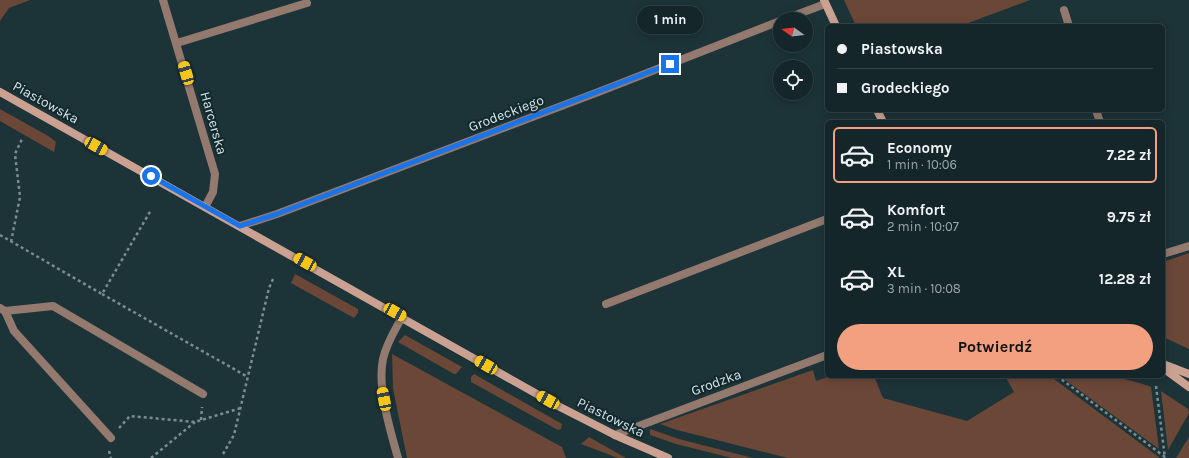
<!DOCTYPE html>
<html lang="pl">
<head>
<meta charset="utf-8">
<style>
	body { margin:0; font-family:Karla,sans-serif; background:#223236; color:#f1f3f6; height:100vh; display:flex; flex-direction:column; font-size:15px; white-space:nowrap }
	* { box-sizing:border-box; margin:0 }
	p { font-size:13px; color:#9da5a8 }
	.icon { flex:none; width:22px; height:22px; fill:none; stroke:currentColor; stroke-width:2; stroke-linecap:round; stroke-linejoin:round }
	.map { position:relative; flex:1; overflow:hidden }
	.details { position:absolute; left:825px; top:120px; width:340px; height:258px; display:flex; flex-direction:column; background:#15262a; border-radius:6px; box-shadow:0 2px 10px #0003,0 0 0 1px #344347 }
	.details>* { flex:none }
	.top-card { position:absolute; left:825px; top:24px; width:340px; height:88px; border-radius:6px; box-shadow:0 2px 10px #0003,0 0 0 1px #344347; display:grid; align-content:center; height:88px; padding:0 12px; background:#15262a }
	.needle { width:26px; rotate:285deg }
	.tools { position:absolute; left:773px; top:12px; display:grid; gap:8px }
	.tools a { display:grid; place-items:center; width:40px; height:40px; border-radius:50%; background:#15262a; box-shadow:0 2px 10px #0003,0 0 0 1px #344347; font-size:20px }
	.end { position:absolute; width:18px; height:18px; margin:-9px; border:5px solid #1a73e8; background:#fff; box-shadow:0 0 0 2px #fff }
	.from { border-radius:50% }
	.bubble { position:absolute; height:28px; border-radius:14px; background:#15262a; box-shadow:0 2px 10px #0003,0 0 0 1px #344347; font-size:13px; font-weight:700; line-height:28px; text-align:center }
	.car { position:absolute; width:12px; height:24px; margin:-12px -6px; border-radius:5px; box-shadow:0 0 3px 1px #0007; background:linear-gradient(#f5c518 24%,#345 0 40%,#f5c518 0 76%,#345 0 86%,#f5c518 0) }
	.top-card b { display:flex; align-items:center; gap:14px; height:38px; font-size:15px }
	.top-card b+b { border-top:1px solid #344347 }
	.top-card i { width:10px; height:10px; background:#f1f3f6 }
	ul { padding:7px 0 0; list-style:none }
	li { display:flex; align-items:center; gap:12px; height:56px; margin:0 8px 6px; padding:0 4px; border:2px solid transparent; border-radius:6px }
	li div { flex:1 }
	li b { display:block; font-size:15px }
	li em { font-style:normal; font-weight:700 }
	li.selected { border-color:#f2a07f }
	li>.icon { width:36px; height:36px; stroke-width:1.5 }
	.action { display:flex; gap:8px; margin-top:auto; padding:8px 12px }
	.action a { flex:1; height:46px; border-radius:24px; background:#f2a07f; color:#111; font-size:16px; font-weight:700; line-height:46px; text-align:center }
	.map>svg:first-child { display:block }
</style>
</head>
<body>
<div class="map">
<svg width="1189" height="458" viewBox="0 0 1189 458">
	<rect width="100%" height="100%" fill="#1c3338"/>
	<!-- green -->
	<path fill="#6b4738" d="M 0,0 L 30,0 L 9,8 L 0,21 Z
		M 844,0 L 1030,0 L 960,26 L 856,26 Z
		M 0,109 L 50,137 L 56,142 L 54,152 L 0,121 Z
		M 1189,253 L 1189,349 L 1163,337 L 1163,262 Z
		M 295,274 L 358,309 L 358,313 L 354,318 L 291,283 Z
		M 405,335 L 462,367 L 456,374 L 454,374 L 398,342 Z
		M 392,354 L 562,447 L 566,458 L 407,458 L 393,388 Z
		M 813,370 L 816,381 L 831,376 L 874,376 L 883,398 L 967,421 L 1014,392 L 1005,376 L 1050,376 L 1160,458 L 788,458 L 677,430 L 660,424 Z
		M 474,374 L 562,424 L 561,429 L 558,430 L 471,382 L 471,377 Z
		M 1060,376 C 1093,376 1119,374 1151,387 L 1159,449 Z
		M 1161,391 L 1188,409 L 1189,413 L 1168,450 Z
		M 650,429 L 679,439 L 753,458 L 732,458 L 676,444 L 650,435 Z
		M 589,437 L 626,458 L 618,458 L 581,444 Z
		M 1189,437 L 1189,458 L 1176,458 Z"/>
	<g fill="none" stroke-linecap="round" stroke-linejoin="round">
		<!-- path -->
		<path stroke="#7b8d91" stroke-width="2.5" stroke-dasharray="3 3" stroke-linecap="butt" d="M 0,235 L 102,294 L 151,210
			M 11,242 L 20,197 L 15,154 L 22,139
			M 102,294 L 248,377
			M 1057,376 L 1165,457
			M 1156,386 L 1165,458
			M 201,420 L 202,407
			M 119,428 L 130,416 L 195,422 L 241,408
			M 109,451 L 111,458
			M 223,454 L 234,435 L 269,288 L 273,279
			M 151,458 L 195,422"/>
		<!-- lane -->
		<path stroke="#93796e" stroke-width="8" d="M 177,43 L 307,3
			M 606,304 L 827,219
			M 111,438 L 14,331 L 5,311 L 53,306 L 203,394
			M 398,458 C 390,430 377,387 383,359 C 386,344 395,330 402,317"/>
		<!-- street -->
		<path stroke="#93796e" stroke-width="8" d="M 163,0 L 215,174 L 213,192 L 205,207
			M 1064,10 L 1069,26
			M 785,19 L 825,4
			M 1096,110 L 1100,122
			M 240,226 L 277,214 L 601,91 L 780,21
			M 1163,254 L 1189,246
			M 0,308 L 5,311
			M 615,435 L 827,355"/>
		<!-- secondary -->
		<path stroke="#cba292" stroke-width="8" d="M 824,0 L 836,26
			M 0,92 L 560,407 L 615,435 L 668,458
			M 877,110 L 883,122
			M 1163,364 L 1189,374
			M 1163,368 L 1189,387"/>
	</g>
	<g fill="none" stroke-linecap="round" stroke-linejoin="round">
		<!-- route -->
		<path stroke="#1a73e8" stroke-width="5" d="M 151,176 L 240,226 L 277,214 L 670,64"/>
	</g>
	<g text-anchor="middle" stroke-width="4" stroke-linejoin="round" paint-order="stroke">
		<!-- street labels -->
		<g font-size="14" fill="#d6e4e7" stroke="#12292e">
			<text transform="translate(46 102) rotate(29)" y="5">Piastowska</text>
			<text transform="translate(506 113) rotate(-21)" y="5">Grodeckiego</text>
			<text transform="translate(214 123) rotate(74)" y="5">Harcerska</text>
			<text transform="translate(716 382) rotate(-20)" y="5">Grodzka</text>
			<text transform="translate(611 417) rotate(26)" y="5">Piastowska</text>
		</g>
	</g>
</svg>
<div class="tools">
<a><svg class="needle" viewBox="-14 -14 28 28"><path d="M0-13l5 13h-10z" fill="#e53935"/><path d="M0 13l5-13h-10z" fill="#9da5a8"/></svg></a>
<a><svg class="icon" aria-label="locate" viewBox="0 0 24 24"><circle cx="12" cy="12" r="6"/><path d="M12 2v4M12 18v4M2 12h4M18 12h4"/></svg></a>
</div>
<i class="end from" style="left:151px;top:176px"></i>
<i class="end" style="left:670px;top:64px"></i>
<div class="bubble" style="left:637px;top:6px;width:66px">1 min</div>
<i class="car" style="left:186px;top:73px;rotate:344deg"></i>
<i class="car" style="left:96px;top:146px;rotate:119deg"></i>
<i class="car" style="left:305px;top:262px;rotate:299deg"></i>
<i class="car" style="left:395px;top:312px;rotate:119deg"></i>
<i class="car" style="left:486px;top:365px;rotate:300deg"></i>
<i class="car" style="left:384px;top:399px;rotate:349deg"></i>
<i class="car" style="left:548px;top:400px;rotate:299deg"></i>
<div class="top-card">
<b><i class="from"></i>Piastowska</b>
<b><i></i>Grodeckiego</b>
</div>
<section class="details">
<ul>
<li class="selected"><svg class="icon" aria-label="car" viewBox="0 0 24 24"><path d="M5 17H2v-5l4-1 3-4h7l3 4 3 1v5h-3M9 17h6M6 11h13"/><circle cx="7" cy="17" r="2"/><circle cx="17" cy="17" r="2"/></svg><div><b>Economy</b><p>1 min · 10:06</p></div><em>7.22 zł</em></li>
<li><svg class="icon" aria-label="car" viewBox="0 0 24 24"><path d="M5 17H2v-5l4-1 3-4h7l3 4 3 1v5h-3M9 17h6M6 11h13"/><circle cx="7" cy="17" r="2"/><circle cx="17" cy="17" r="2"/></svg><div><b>Komfort</b><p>2 min · 10:07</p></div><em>9.75 zł</em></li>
<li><svg class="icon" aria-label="car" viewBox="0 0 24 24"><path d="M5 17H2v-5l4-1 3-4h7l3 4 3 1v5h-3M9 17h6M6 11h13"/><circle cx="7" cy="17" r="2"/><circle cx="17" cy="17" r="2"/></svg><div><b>XL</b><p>3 min · 10:08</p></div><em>12.28 zł</em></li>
</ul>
<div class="action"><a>Potwierdź</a></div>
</section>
</div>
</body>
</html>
